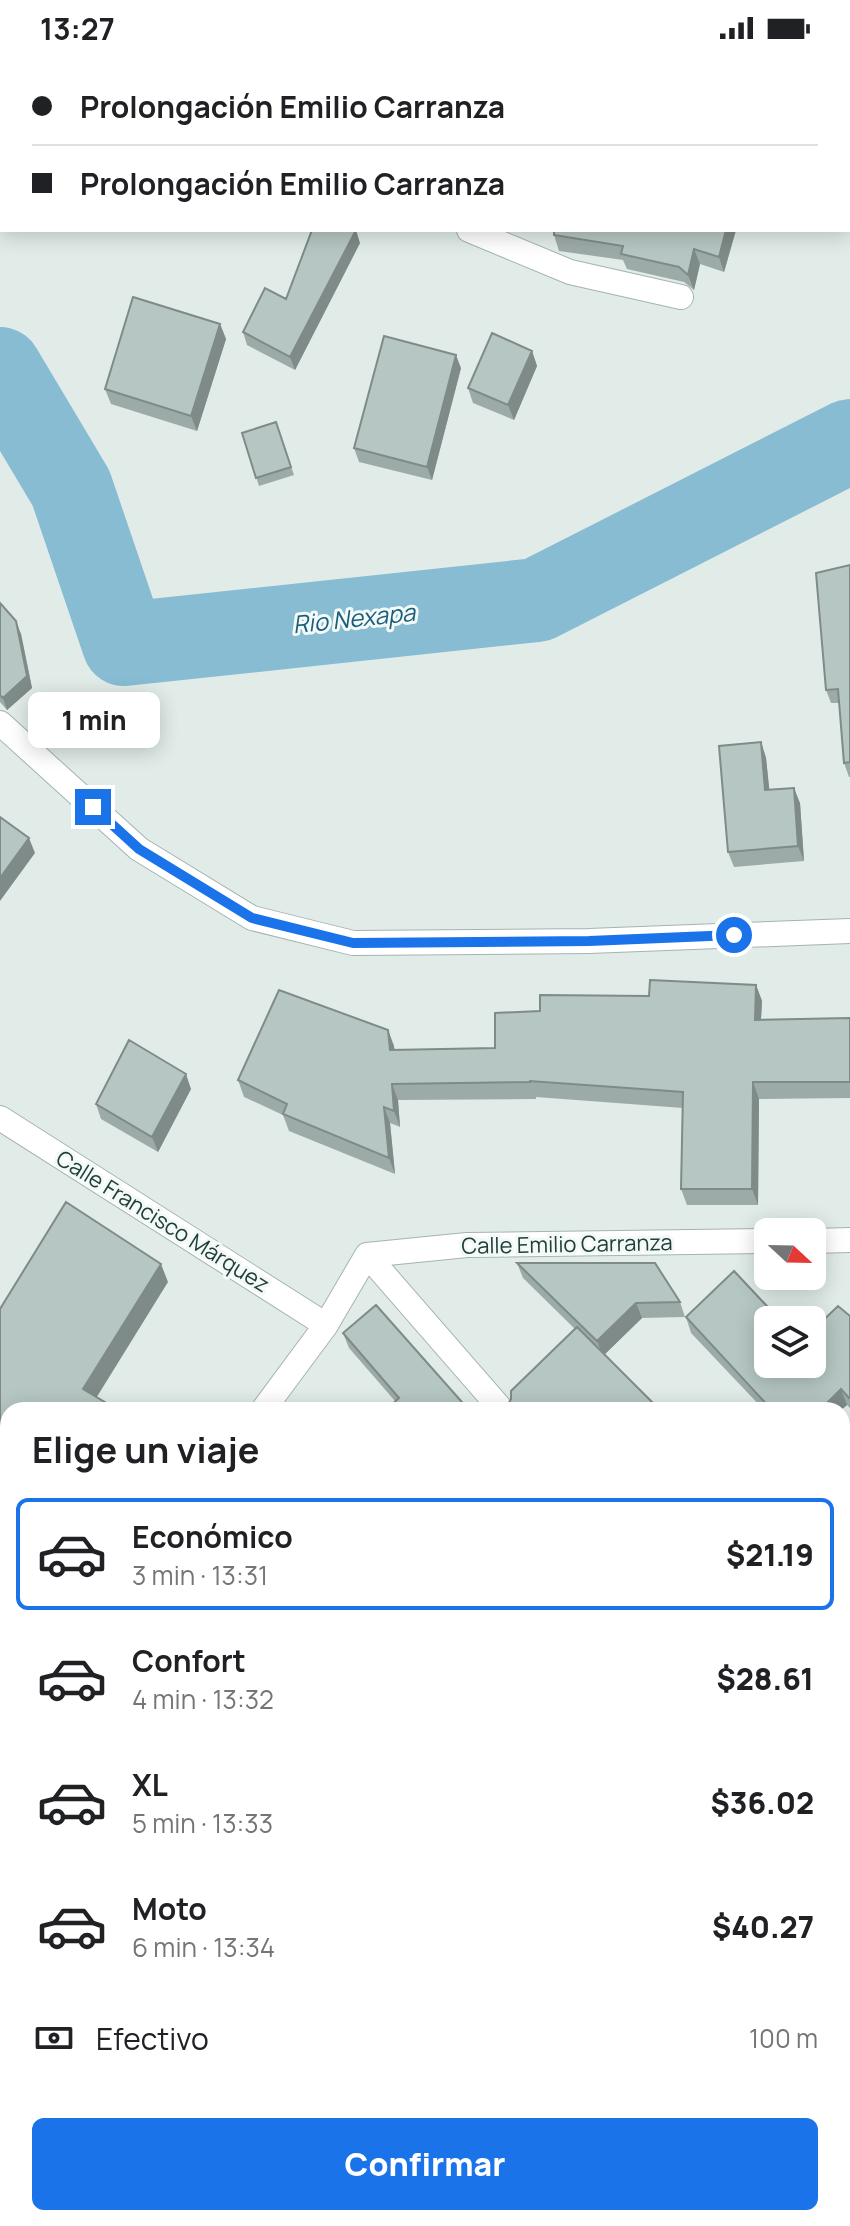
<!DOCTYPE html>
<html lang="es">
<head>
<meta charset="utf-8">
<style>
	body { margin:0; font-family:Manrope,sans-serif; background:#f2f2f2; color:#202124; height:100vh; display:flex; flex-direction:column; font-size:30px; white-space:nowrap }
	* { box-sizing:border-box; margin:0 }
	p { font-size:26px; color:#757577 }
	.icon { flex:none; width:44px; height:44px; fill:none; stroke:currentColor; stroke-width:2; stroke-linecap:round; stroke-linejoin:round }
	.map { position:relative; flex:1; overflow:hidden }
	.sheet { position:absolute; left:0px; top:1346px; width:850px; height:824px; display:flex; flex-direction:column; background:#fff; border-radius:24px 24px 0 0; box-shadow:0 4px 20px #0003 }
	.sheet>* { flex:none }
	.guide { position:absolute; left:0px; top:0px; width:850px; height:176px; box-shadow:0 4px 20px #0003; display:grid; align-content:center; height:176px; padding:0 32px; background:#fff }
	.needle { width:52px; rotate:112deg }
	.buttons { position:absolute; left:754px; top:1162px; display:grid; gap:16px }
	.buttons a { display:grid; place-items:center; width:72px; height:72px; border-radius:12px; background:#fff; box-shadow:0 4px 20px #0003; font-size:40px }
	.end { position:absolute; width:36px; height:36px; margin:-18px; border:10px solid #1a73e8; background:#fff; box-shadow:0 0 0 4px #fff }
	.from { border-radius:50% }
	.bubble { position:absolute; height:56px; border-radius:12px; background:#fff; box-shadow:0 4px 20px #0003; font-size:26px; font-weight:800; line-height:56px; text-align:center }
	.guide b { display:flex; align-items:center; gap:28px; height:76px; font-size:30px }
	.guide b+b { border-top:2px solid #e0e0e0 }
	.guide i { width:20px; height:20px; background:#202124 }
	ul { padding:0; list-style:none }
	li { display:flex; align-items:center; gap:24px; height:112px; margin:0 16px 12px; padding:0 16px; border:4px solid transparent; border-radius:12px }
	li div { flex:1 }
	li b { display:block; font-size:30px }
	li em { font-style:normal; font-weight:800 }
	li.active { border-color:#1a73e8 }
	li>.icon { width:72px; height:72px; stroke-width:1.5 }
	h2 { padding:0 32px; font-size:36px; line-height:96px }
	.pay { display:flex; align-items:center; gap:20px; height:88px; padding:0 32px; font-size:30px }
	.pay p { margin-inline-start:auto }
	.button { display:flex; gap:16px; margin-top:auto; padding:16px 32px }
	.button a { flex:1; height:92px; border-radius:12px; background:#1a73e8; color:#fff; font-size:32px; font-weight:800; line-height:92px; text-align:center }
	.status { display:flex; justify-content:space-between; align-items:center; height:56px; padding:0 40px; background:#fff; direction:ltr }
	.status svg { height:22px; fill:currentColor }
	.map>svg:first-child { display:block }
</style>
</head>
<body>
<div class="status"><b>13:27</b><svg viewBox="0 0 49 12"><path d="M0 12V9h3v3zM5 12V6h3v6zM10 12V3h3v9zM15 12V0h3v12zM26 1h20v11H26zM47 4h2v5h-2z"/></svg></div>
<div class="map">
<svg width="850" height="2170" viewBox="0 0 850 2170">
	<rect width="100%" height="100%" fill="#e1ece9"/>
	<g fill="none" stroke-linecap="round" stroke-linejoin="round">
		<!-- river -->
		<path stroke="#87bcd3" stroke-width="84" d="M 0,313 L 71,432 L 124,588 L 537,544 L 850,385"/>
		<defs>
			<path id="minor" d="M 228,0 L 230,2
				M 469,174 L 570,216 L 681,241
				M 0,667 L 139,793 L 252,862 L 353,887 L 589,885 L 850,875
				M 0,1062 L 326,1269
				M 812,1185 L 850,1184
				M 367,1199 L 467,1189 L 768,1185
				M 367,1199 L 502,1354
				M 263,1354 L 326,1269 L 367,1199
				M 0,1478 L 8,1483
				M 842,1614 L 850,1607
				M 0,1687 L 8,1677
				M 0,1809 L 8,1814
				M 395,2162 L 402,2170"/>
		</defs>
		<!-- minor casing -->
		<use href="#minor" stroke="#a4b4b1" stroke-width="26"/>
		<!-- minor -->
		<use href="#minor" stroke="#fff" stroke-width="24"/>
	</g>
	<!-- wall -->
	<path fill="#9daba8" d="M 850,20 L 850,70 L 848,70 L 848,24 Z
		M 848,112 L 850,113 L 850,168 L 848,167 Z
		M 736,174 L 724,216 L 700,208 L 694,234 L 684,226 L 627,213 L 623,204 L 559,195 L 554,179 Z
		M 360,187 L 295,314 L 247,289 L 243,276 Z
		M 220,268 L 226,283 L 197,375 L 111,348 L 105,333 Z
		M 532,295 L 537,310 L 514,364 L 473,347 L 468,332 Z
		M 461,312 L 432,424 L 359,406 L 354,392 Z
		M 276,366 L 294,419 L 259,430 L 242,377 Z
		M 850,509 L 850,721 L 849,721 L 844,707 L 839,647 L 831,647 L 826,634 Z
		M 0,547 L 21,578 L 32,632 L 7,654 L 0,646 Z
		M 761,686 L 766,702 L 769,733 L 800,747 L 804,805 L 734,811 L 728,796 Z
		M 756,929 L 762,945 L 761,964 L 850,962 L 850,1042 L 759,1043 L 758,1149 L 687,1149 L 681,1133 L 683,1052 L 536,1041 L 536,1043 L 398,1044 L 400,1071 L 390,1067 L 395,1118 L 289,1075 L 283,1059 L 244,1041 L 238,1024 L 388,974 L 395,994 L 495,992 L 540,955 L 649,940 Z
		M 191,1033 L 158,1096 L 101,1063 L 96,1048 Z
		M 517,1207 L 680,1246 L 685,1261 L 642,1262 L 605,1298 L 500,1354 L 507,1350 L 575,1273 L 523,1222 Z
		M 168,1226 L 8,1354 L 8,1444 L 0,1439 L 0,1253 Z
		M 850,1260 L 850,1352 L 847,1349 L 841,1354 L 764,1354 L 691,1277 L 686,1261 L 768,1308 Z
		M 343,1277 L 469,1354 L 395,1345 L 349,1292 Z
		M 842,1448 L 850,1456 L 850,1593 L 846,1593 L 842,1596 Z
		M 8,1682 L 8,1775 L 0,1768 L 0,1690 Z
		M 0,1876 L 8,1886 L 8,1997 L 4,1994 L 1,1996 L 0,1995 Z
		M 850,1886 L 850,2032 L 842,2025 L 842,1896 Z
		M 414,2162 L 519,2162 L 515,2166 L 519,2170 L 421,2170 Z"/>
	<!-- shaded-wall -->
	<path fill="#7f8b88" d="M 427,0 L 446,0 L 445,2 L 425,2 Z
		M 356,174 L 360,187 L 295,314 L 290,301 Z
		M 726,174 L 736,174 L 724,216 L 719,201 Z
		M 694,193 L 700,208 L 694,234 L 688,219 Z
		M 220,268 L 226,283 L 197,375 L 191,360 Z
		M 532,295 L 537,310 L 514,364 L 508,349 Z
		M 456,299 L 461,312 L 432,424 L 427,411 Z
		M 16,565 L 21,578 L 32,632 L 7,654 L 3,642 Z
		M 761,686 L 766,702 L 771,749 L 765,734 Z
		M 794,732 L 800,747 L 804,805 L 798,790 Z
		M 29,782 L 35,797 L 0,845 L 0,822 Z
		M 756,929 L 762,945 L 760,980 L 755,964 Z
		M 388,974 L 394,990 L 396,1010 L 390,994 Z
		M 186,1018 L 191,1033 L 158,1096 L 152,1081 Z
		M 753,1026 L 759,1043 L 758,1149 L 752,1133 Z
		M 392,1028 L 398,1044 L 400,1071 L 394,1055 Z
		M 384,1051 L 390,1067 L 395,1118 L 389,1102 Z
		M 161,1208 L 168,1226 L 90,1352 L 83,1333 Z
		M 636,1247 L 642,1262 L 603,1300 L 597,1285 Z
		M 841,1333 L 847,1349 L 841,1354 L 820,1354 Z
		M 850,1473 L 850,1493 L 842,1484 L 842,1480 Z
		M 842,1581 L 846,1593 L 842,1596 Z
		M 0,1983 L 4,1994 L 1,1996 L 0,1993 Z"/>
	<!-- building -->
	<path fill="#b6c7c3" stroke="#7f8b88" stroke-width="2" d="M 358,0 L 427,0 L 425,2 L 357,2 Z
		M 850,20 L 850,59 L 848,58 L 848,24 Z
		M 848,112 L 850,113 L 850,155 L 848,154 Z
		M 312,174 L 356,174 L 290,301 L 243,276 L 265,232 L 286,243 Z
		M 554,174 L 726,174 L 719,201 L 694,193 L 688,219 L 679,211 L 621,198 L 623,190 L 554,179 Z
		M 133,241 L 220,268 L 191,360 L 105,333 Z
		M 492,277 L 532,295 L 508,349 L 468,332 Z
		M 384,280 L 456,299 L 427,411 L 354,392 Z
		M 276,366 L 291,411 L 256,422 L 242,377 Z
		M 850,509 L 850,706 L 844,707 L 838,633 L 826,634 L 816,517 Z
		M 0,547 L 16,565 L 27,620 L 3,642 L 0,639 Z
		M 761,686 L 765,734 L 794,732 L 798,790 L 728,796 L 719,690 Z
		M 0,761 L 29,782 L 0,822 Z
		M 650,924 L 756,929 L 755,964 L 850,962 L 850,1026 L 753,1026 L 752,1133 L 681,1133 L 683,1036 L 530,1025 L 530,1026 L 392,1028 L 394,1055 L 384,1051 L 389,1102 L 283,1058 L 287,1048 L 238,1024 L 279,934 L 388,974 L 390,994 L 495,992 L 495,957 L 540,955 L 540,939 L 649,940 Z
		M 129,984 L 186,1018 L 152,1081 L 96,1048 Z
		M 66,1146 L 161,1208 L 83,1333 L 118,1354 L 8,1354 L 8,1430 L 0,1424 L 0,1253 Z
		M 517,1207 L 655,1207 L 680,1246 L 636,1247 L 597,1285 Z
		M 734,1215 L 780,1264 L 768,1264 L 768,1308 L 812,1308 L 812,1275 L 838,1250 L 850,1260 L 850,1341 L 849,1342 L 841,1333 L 820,1354 L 772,1354 L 686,1261 Z
		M 376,1249 L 469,1354 L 386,1354 L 399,1342 L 343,1277 Z
		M 577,1271 L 660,1354 L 492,1354 L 500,1354 L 507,1350 L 511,1343 L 511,1335 Z
		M 842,1448 L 850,1456 L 850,1473 L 842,1480 Z
		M 842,1482 L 850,1493 L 850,1577 L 848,1578 L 842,1578 Z
		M 8,1682 L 8,1765 L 0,1757 L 0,1690 Z
		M 0,1876 L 8,1886 L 8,1985 L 0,1978 Z
		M 850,1886 L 850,2022 L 842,2015 L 842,1896 Z
		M 422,2162 L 512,2162 L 519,2170 L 430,2170 Z"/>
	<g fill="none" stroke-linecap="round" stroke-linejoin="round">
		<!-- route -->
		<path stroke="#1a73e8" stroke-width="10" d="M 93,751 L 139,793 L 252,862 L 353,887 L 589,885 L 734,879"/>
	</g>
	<g text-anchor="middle" stroke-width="6" stroke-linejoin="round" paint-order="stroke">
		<!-- street labels -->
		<g font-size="22" fill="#213e3a" stroke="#f2f9f6">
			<text transform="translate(163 1165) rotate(32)" y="8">Calle Francisco Márquez</text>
			<text transform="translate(567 1188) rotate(-1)" y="8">Calle Emilio Carranza</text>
		</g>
		<!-- water labels -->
		<g font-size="24" font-style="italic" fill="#195c7b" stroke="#f2f9f6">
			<text transform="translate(354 563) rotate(-6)" y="8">Rio Nexapa</text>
		</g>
	</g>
</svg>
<div class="buttons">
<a><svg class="needle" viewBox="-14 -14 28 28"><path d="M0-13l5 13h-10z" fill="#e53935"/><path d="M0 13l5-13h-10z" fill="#757577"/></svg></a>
<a><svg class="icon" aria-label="layers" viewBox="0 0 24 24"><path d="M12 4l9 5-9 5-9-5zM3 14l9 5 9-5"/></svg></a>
</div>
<i class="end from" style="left:734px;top:879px"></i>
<i class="end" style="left:93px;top:751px"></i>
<div class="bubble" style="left:28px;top:636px;width:132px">1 min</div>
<div class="guide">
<b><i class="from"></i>Prolongación Emilio Carranza</b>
<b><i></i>Prolongación Emilio Carranza</b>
</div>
<section class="sheet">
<h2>Elige un viaje</h2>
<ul>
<li class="active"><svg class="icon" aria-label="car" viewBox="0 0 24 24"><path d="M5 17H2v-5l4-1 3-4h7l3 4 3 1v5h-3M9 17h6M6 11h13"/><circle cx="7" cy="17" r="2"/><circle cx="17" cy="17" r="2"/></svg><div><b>Económico</b><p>3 min · 13:31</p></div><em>$21.19</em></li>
<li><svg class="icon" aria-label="car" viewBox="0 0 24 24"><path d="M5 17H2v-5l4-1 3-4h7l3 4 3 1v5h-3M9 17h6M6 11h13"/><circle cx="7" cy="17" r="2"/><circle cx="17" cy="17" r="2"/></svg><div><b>Confort</b><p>4 min · 13:32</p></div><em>$28.61</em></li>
<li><svg class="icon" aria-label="car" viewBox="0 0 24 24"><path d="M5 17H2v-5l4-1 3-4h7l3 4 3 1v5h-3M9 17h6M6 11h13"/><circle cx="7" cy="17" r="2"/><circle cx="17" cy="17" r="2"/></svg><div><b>XL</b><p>5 min · 13:33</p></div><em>$36.02</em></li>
<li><svg class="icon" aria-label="car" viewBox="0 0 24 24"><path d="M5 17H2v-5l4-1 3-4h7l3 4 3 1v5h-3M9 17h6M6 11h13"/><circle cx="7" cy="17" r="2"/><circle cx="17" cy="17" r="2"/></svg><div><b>Moto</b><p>6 min · 13:34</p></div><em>$40.27</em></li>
</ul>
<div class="pay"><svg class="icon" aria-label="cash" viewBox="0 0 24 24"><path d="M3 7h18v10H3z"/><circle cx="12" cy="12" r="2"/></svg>Efectivo<p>100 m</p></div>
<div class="button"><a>Confirmar</a></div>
</section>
</div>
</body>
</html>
